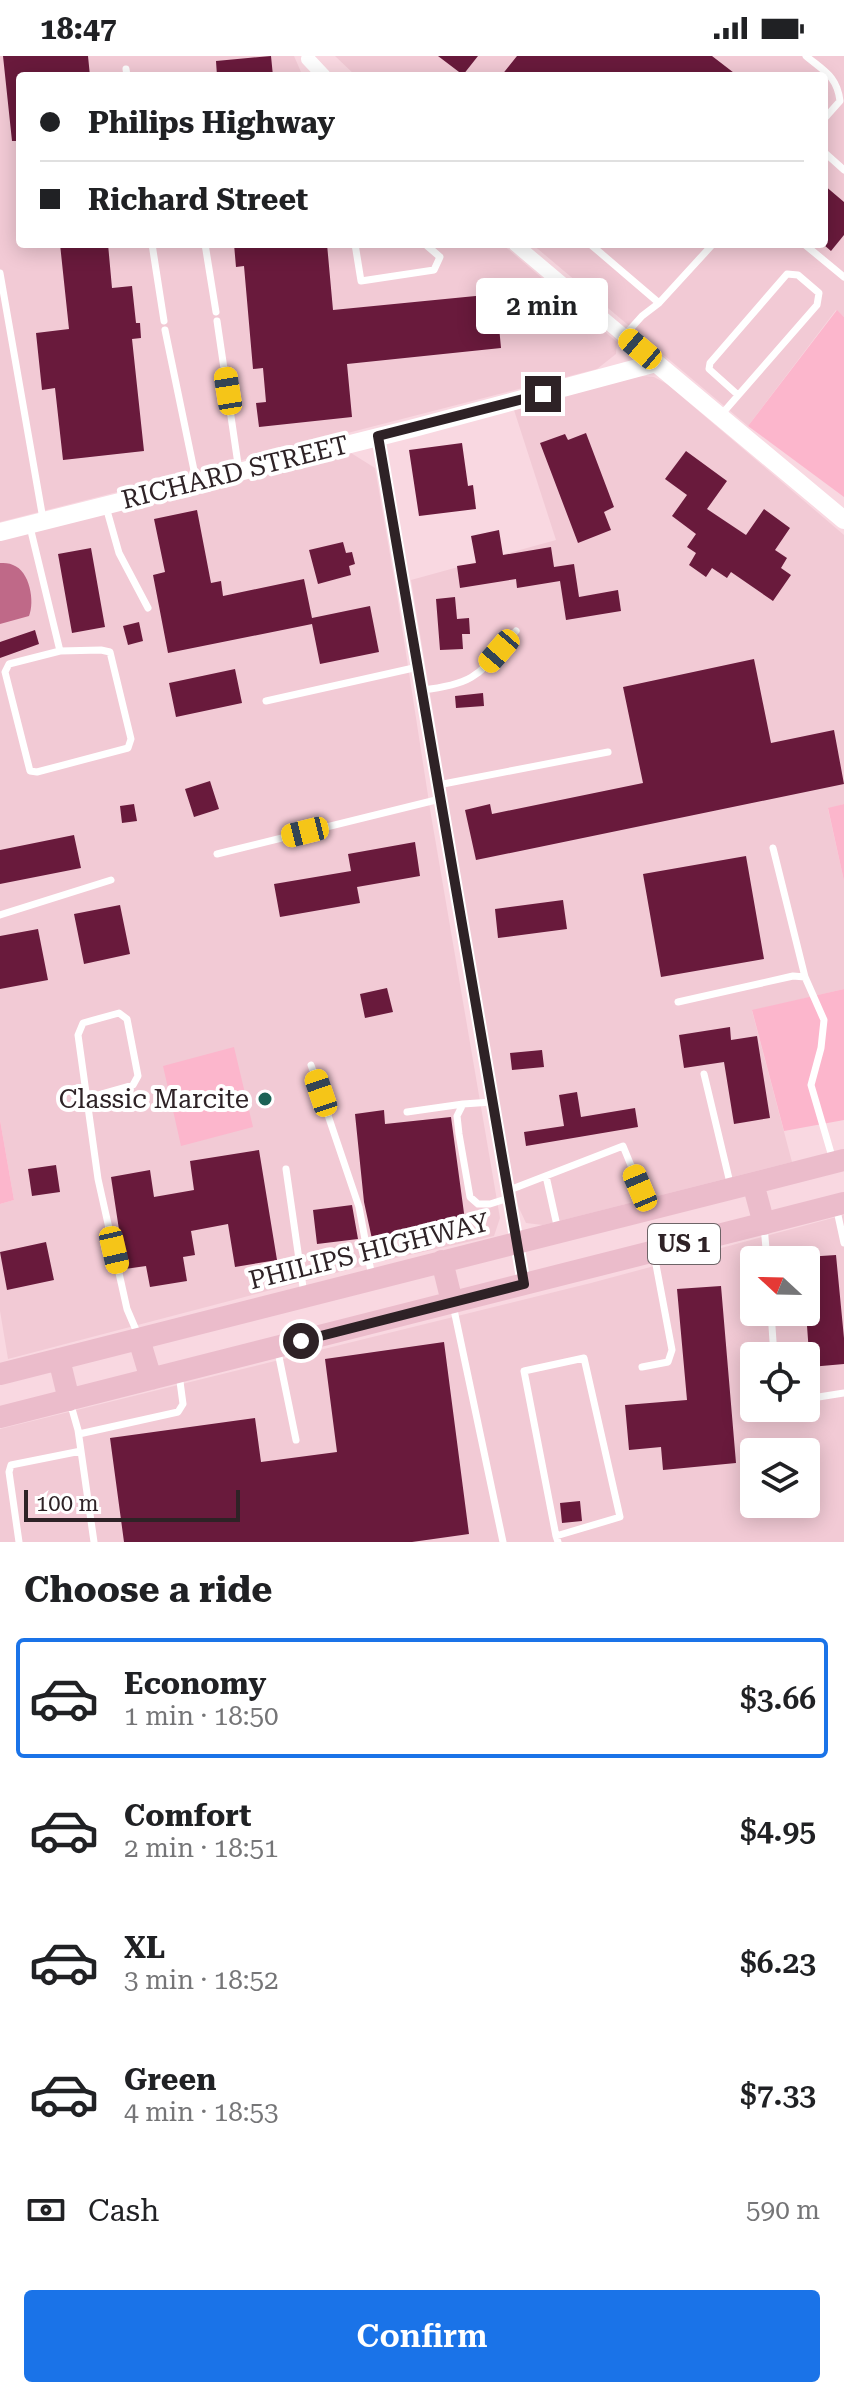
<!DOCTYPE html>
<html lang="en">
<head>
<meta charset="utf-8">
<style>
	body { margin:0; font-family:"Roboto Serif",serif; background:#f2f2f2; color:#202124; height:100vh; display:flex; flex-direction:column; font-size:30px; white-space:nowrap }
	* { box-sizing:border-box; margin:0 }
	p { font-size:26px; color:#757577 }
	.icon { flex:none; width:44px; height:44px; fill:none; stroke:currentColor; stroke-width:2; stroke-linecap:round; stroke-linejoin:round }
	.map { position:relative; height:1486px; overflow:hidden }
	.details { display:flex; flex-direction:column; background:#fff; flex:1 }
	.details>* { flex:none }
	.top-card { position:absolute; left:16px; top:16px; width:812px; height:176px; border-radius:8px; box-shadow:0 4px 20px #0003; display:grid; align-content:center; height:176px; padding:0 24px; background:#fff }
	.needle { width:52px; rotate:292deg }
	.buttons { position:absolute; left:740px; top:1190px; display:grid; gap:16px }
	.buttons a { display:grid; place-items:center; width:80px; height:80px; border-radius:8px; background:#fff; box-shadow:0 4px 20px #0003; font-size:40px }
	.scale { position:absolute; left:24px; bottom:20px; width:216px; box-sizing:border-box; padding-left:8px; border:4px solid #2e2226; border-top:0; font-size:22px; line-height:28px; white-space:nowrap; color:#2e2226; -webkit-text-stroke:6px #fff; paint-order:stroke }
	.end { position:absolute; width:36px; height:36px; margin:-18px; border:10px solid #2e2226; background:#fff; box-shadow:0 0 0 4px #fff }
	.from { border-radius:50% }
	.bubble { position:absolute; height:56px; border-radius:8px; background:#fff; box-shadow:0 4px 20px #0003; font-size:26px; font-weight:600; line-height:56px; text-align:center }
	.car { position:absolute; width:24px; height:48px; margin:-24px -12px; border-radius:10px; box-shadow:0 0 6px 2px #0007; background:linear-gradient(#f5c518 24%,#345 0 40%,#f5c518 0 76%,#345 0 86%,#f5c518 0) }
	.top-card b { display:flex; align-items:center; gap:28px; height:76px; font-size:30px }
	.top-card b+b { border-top:2px solid #e0e0e0 }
	.top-card i { width:20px; height:20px; background:#202124 }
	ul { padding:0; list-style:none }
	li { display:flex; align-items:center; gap:24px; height:120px; margin:0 16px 12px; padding:0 8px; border:4px solid transparent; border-radius:8px }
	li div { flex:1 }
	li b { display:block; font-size:30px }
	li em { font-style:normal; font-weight:600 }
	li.active { border-color:#1a73e8 }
	li>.icon { width:72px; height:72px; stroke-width:1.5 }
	h2 { padding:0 24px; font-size:36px; line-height:96px }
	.pay { display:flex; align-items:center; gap:20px; height:88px; padding:0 24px; font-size:30px }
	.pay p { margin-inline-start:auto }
	.primary-button { display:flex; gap:16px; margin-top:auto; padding:16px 24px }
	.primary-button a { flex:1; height:92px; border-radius:8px; background:#1a73e8; color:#fff; font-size:32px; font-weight:600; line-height:92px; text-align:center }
	.status { display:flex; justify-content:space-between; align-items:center; height:56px; padding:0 40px; background:#fff; direction:ltr }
	.status svg { height:22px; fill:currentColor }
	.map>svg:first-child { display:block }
</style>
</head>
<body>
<div class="status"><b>18:47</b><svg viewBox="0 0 49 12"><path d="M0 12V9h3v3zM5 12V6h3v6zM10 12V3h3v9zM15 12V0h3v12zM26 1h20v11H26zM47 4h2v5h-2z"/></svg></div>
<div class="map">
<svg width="844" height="1486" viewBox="0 0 844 1486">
	<rect width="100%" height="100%" fill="#f9d8e1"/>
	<!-- built -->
	<path fill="#f2cad5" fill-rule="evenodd" d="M 0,0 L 294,0 L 301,16 L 305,20 L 20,20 L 20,188 L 502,188 L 617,286 L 616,298 L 597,313 L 0,466 Z
		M 335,0 L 844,0 L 844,261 L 836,254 L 748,370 L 532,188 L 824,188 L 824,20 L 356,20 Z
		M 639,320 L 654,321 L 667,328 L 844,479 L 844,748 L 828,753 L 844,825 L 844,933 L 752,955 L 792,1106 L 543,1169 L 526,1167 L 518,1150 L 495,1027 L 411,524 L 556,484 L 514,354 Z
		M 351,397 L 375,412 L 397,539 L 431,759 L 500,1162 L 494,1180 L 374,1207 L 8,1303 L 0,1255 L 0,1148 L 14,1144 L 0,1064 L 0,484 L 275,414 Z
		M 844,1159 L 844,1486 L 0,1486 L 0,1373 L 591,1227 ZM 754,1204 L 806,1204 L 806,1256 L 754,1256 ZM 754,1300 L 806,1300 L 806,1352 L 754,1352 ZM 754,1396 L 806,1396 L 806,1448 L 754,1448 Z"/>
	<!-- green -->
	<path fill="#fcb6cc" d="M 837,254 L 844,261 L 844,441 L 748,370 Z
		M 844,748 L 844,825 L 828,752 Z
		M 844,933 L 844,1064 L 784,1075 L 752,954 Z
		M 234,991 L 253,1071 L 181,1090 L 163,1010 Z
		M 0,1064 L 14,1144 L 0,1148 Z"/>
	<!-- water -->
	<path fill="#bf6988" d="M 0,507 C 4,507 9,507 13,509 C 30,515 35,546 29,560 L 0,568 Z"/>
	<!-- building -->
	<path fill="#691a3c" d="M 3,0 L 88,0 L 90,20 L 20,20 L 20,85 L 12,85 Z
		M 271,0 L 273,20 L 217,20 L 216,5 Z
		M 438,0 L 478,0 L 463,19 Z
		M 517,0 L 712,0 L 738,20 L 501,20 Z
		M 824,129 L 844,146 L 844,179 L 831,195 L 824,189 Z
		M 60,188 L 108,188 L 112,232 L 132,230 L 136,267 L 140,267 L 141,282 L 132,283 L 144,395 L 63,404 L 55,332 L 42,334 L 36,277 L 69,273 Z
		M 234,188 L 327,188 L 333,254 L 496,238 L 501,292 L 347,308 L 352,361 L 259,371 L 256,347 L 266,346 L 263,312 L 253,313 L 244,210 L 236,211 Z
		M 586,377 L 614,451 L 604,456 L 611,474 L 578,487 L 540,387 L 565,378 L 568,384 Z
		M 462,387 L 468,430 L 473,429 L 476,453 L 419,460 L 409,394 Z
		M 686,395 L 727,425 L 707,453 L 746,479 L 764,453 L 790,472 L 775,494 L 787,502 L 781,512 L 791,519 L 773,545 L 731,516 L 727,522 L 712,512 L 706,521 L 689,509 L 696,497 L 687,491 L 696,478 L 672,460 L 687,439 L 665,423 Z
		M 197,454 L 211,527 L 221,525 L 223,540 L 304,523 L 312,562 L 370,550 L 379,596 L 320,608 L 312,568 L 168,597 L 153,519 L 165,516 L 154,463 Z
		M 499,474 L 503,499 L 551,491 L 554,511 L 574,508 L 579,541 L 618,534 L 621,555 L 566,564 L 560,525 L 517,532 L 516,523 L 460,532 L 457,510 L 476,507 L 471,480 Z
		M 343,486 L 346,497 L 352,496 L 355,508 L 349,510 L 351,519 L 318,528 L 309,494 Z
		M 91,492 L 105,571 L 72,577 L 58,498 Z
		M 455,541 L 457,563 L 469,562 L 470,578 L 462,578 L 463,593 L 440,594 L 436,543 Z
		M 139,566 L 143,585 L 128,589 L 123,570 Z
		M 35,574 L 39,588 L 0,602 L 0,586 Z
		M 754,603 L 771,687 L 834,674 L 844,728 L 476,804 L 465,754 L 490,748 L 492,758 L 643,727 L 623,631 Z
		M 235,613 L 242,647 L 176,661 L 169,627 Z
		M 483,637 L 484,650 L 456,652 L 455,640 Z
		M 210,725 L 219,753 L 194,761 L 185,733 Z
		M 134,748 L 137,765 L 122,767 L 120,750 Z
		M 74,779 L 81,812 L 0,828 L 0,794 Z
		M 415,786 L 420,820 L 357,831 L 360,847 L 280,861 L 274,828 L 351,815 L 348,798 Z
		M 746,800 L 764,903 L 661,921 L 643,818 Z
		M 563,844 L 567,873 L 498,882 L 495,853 Z
		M 120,849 L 130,898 L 84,908 L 74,858 Z
		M 38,873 L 48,924 L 0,933 L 0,880 Z
		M 387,932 L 393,956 L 365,962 L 360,938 Z
		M 730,971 L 731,984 L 757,980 L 770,1062 L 734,1068 L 724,1006 L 684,1012 L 679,979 Z
		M 542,994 L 544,1011 L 512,1014 L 510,997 Z
		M 577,1036 L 581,1061 L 635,1052 L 638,1071 L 526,1090 L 524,1076 L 564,1070 L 559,1039 Z
		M 384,1054 L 385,1068 L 451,1061 L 466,1172 L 372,1183 L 364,1146 L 355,1058 Z
		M 259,1094 L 277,1204 L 235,1211 L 228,1168 L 191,1175 L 195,1199 L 183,1201 L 187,1225 L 150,1231 L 146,1210 L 125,1213 L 111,1121 L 150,1114 L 154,1141 L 194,1134 L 190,1105 Z
		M 56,1109 L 60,1136 L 32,1140 L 28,1113 Z
		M 352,1149 L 358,1183 L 317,1188 L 313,1154 Z
		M 46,1186 L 54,1224 L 7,1234 L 0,1196 Z
		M 836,1199 L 844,1282 L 844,1308 L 810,1311 L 806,1256 L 806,1201 Z
		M 721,1230 L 736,1407 L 663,1414 L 661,1391 L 629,1394 L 625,1349 L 687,1344 L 677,1233 Z
		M 444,1286 L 469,1478 L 412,1486 L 124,1486 L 110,1382 L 255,1362 L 261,1406 L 337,1396 L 325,1303 Z
		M 580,1445 L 582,1465 L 562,1467 L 560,1447 Z"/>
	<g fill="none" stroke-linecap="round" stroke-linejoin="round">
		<!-- service -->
		<path stroke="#fff" stroke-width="7" d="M 806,0 C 824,15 837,20 840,45 L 824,63
			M 126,13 L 127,20
			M 824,96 L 844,114
			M 152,188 L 164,265
			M 205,188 L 216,256
			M 355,188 L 361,225 L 434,214 L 440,201 L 425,188
			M 590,188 L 659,247 L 642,260 L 624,280
			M 804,188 L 844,221
			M 0,217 L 43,463
			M 659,247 L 713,188
			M 217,265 L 239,415
			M 165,274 L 196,424
			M 721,359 L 817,249 L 819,237 L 798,219 L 787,218 L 710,307 L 709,313 L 738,339
			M 106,451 L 119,497 L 148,552
			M 30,471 L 60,595 L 9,608 L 5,616 L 30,715 L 37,716 L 128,692 L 131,683 L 110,596 L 101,594 L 60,595
			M 422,634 C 479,628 480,616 516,575
			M 266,645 L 418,611
			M 438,729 L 608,696
			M 773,792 L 805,921 L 824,964 L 821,992 L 811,1029 L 833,1104
			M 217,798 L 440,743
			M 0,859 L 111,824
			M 678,946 L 793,920 L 805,921
			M 311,1009 L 359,1151 L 372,1221
			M 704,1018 L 731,1131
			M 87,1042 L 133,1029 L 138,1020 L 127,963 L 119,957 L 83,967 L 78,979 L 98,1123 L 127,1253 L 139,1281
			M 492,1046 L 463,1048 L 457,1060 L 459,1078 L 470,1141 L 478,1148 L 490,1148 L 509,1142
			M 407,1056 L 463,1048
			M 286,1113 L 304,1238
			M 546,1120 L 558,1174
			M 507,1135 L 623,1090 L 648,1151
			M 836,1150 L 844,1187
			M 764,1170 L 767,1204
			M 453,1249 L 503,1486
			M 771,1256 L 774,1300
			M 278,1296 L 296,1384
			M 642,1311 L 668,1306 L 672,1294 L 654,1198
			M 806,1343 L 844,1337
			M 70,1346 L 78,1374 L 94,1486
			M 79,1378 L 178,1356 L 183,1348 L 179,1318
			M 556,1480 L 620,1461 L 584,1302 L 524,1315 L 556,1480 L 558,1486
			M 19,1486 L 9,1416 L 11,1409 L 81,1395"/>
		<!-- minor -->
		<path stroke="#fff" stroke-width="14" d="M 308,3 L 324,20
			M 515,188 L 656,307
			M 378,380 L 524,1228"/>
		<!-- tertiary -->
		<path stroke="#fff" stroke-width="18" d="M 0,476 L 414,372 L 656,307 L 844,464"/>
		<!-- primary -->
		<path stroke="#ebbccb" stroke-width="22" d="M 753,1127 L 764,1168
			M 442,1205 L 452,1246
			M 139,1283 L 151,1323
			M 59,1303 L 69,1344
			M 0,1318 L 844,1104
			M 0,1361 L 844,1147"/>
	</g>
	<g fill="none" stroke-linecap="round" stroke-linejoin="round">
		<!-- route -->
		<path stroke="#2e2226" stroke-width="10" d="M 301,1285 L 524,1228 L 378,380 L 543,338"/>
	</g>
	<!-- markers -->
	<circle fill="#1b6255" stroke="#fff" stroke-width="3" cx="265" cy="1043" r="8"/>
	<g text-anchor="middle" stroke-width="8" stroke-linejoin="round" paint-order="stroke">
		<!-- shield labels -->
		<rect fill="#fff" stroke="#6d6467" stroke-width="2" x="648" y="1168" width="72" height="40" rx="6"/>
		<g font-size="24" font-weight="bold" fill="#2e2226">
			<text x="684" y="1196">US 1</text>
		</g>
		<!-- street labels -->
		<g font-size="26" fill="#2e2226" stroke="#fff">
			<text transform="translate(235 416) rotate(-14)" y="9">RICHARD STREET</text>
			<text transform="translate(369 1195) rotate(-14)" y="9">PHILIPS HIGHWAY</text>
		</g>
		<!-- poi labels -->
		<g font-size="26" fill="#2e2226" stroke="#fff" text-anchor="end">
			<text x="249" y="1052">Classic Marcite</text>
		</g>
	</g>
</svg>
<div class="buttons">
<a><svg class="needle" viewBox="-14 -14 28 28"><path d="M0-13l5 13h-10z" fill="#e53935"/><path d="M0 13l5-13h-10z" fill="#757577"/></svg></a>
<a><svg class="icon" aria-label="locate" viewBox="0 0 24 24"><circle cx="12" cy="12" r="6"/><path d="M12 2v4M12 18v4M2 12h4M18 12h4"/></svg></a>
<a><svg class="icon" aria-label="layers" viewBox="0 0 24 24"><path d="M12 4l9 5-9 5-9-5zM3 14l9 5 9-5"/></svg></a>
</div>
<div class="scale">100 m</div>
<i class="end from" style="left:301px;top:1285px"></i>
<i class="end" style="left:543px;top:338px"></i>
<div class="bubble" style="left:476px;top:222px;width:132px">2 min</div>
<i class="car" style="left:640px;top:293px;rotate:310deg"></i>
<i class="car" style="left:228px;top:335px;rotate:351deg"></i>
<i class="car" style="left:499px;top:595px;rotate:221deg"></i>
<i class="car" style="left:305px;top:776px;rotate:256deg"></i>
<i class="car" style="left:321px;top:1037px;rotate:341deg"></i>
<i class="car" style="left:640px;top:1132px;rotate:337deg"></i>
<i class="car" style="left:114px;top:1194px;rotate:167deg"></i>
<div class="top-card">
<b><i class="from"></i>Philips Highway</b>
<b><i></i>Richard Street</b>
</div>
</div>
<section class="details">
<h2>Choose a ride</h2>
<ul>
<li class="active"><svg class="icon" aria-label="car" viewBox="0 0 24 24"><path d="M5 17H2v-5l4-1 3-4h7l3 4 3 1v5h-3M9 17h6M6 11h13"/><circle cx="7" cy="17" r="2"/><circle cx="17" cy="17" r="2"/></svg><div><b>Economy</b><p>1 min · 18:50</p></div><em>$3.66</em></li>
<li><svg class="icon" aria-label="car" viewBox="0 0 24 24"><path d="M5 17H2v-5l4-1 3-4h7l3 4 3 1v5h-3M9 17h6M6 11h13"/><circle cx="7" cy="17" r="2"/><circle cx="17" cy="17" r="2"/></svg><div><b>Comfort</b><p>2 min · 18:51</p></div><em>$4.95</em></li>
<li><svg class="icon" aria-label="car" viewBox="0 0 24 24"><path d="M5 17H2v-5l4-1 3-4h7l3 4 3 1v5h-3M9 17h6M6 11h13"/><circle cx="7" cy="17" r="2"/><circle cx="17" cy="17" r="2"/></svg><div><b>XL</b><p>3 min · 18:52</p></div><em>$6.23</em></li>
<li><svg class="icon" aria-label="car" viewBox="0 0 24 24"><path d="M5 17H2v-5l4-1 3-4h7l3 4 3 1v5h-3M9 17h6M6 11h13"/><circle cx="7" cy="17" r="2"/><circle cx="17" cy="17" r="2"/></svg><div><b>Green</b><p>4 min · 18:53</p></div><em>$7.33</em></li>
</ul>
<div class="pay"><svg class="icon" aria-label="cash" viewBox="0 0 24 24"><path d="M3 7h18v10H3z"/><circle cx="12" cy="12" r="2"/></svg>Cash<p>590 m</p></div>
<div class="primary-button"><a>Confirm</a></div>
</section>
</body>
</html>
